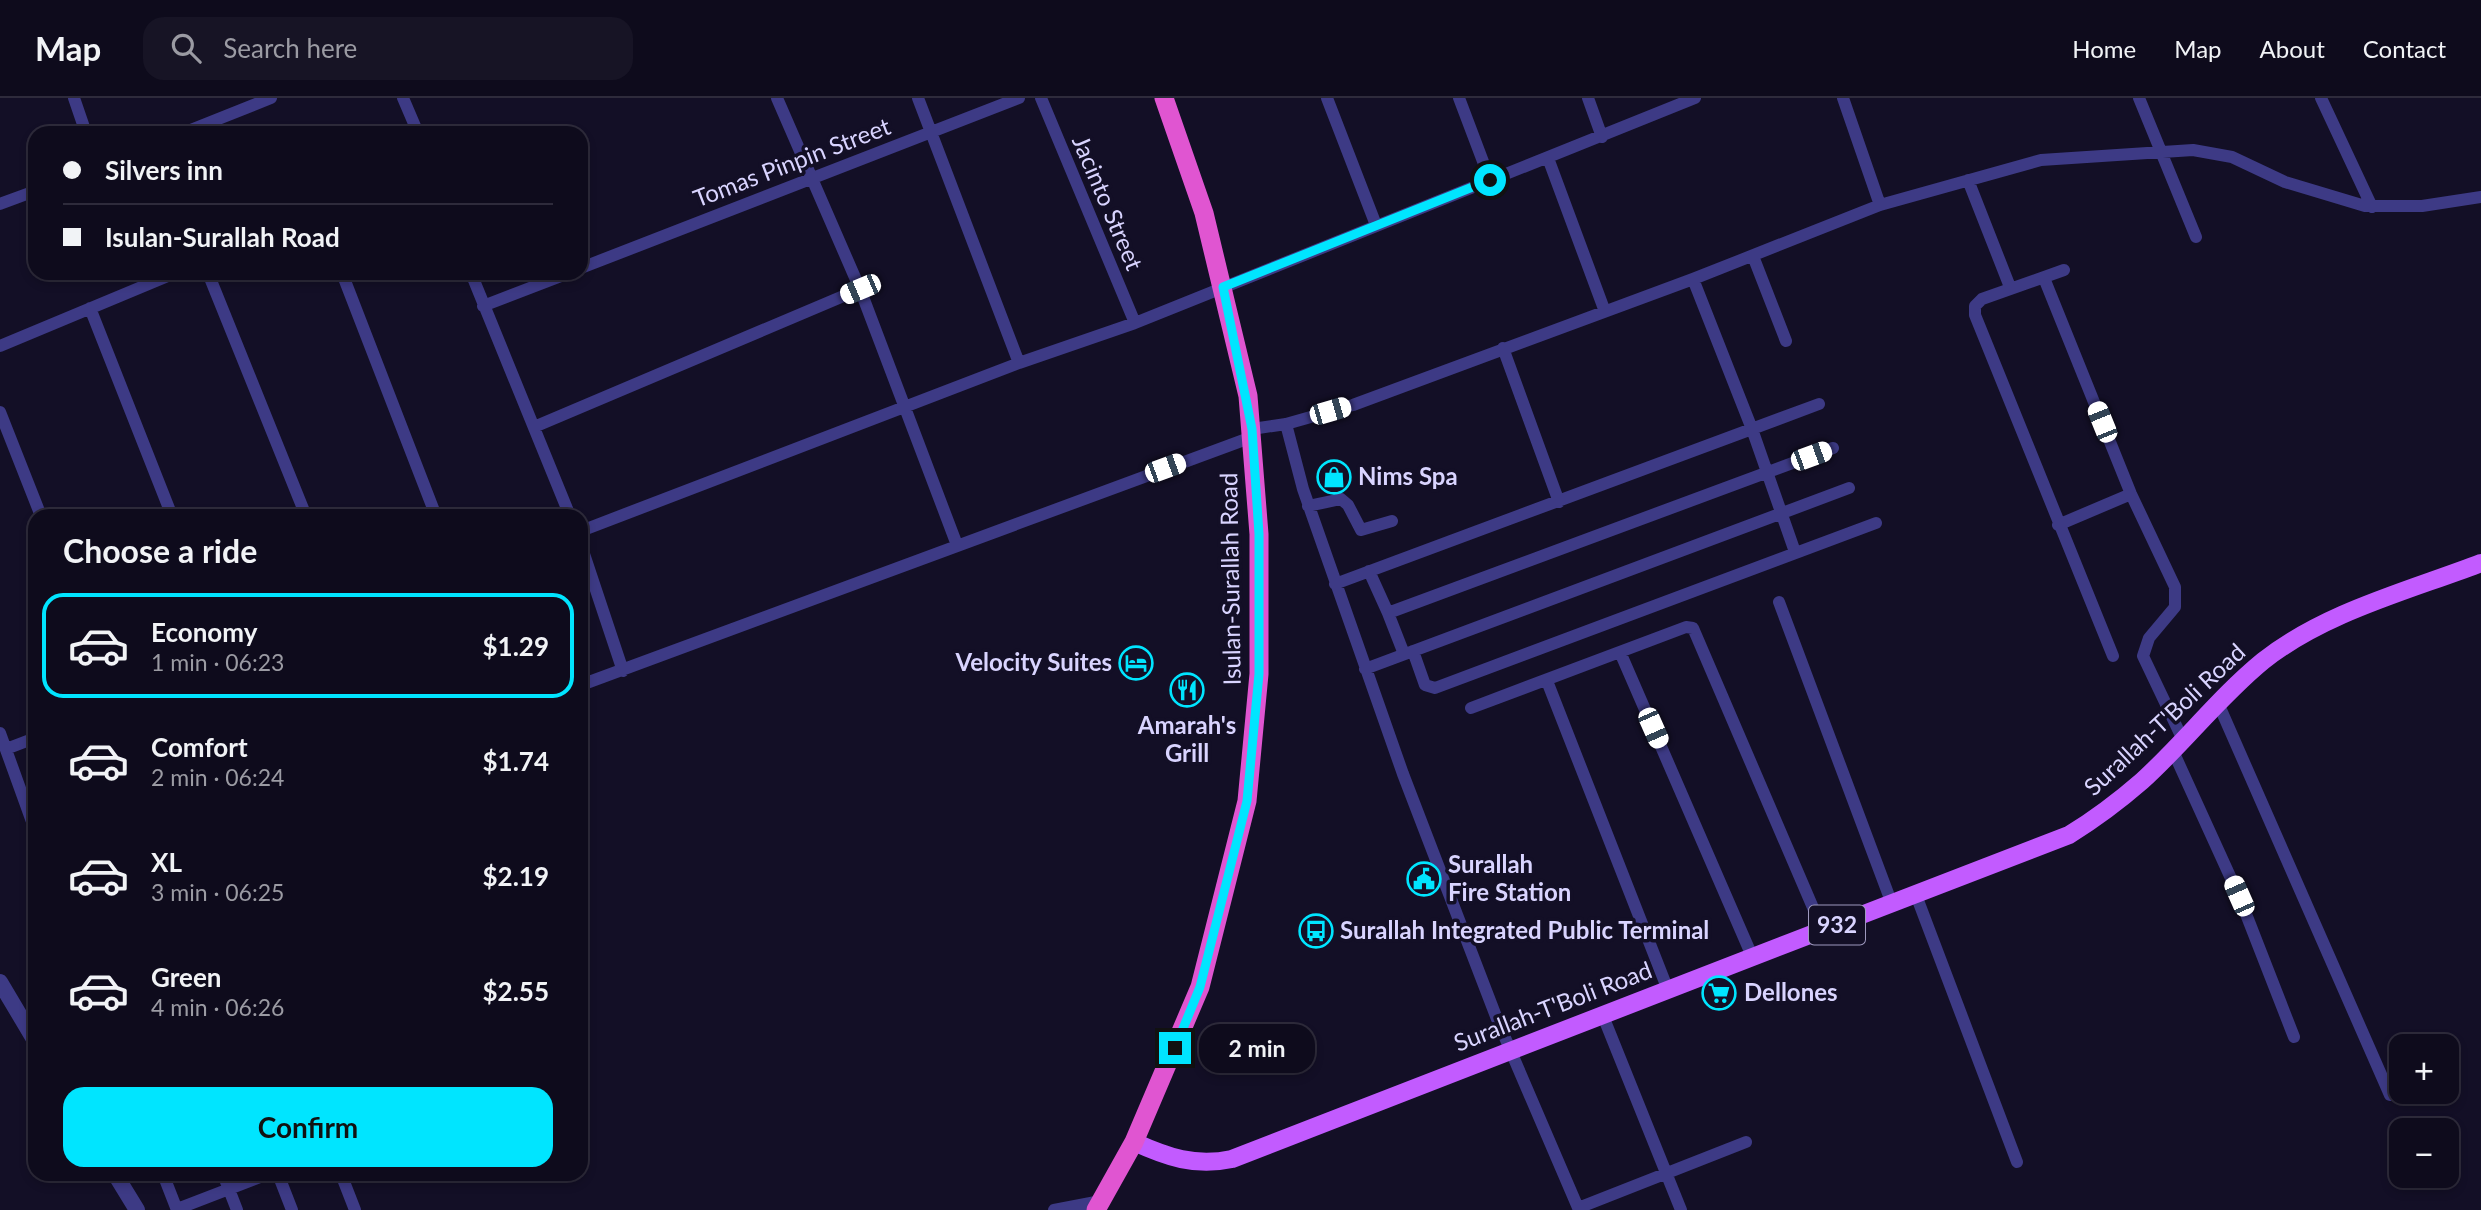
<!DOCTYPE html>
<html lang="en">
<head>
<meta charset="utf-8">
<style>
	body { margin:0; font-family:Lato,sans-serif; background:#171425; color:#f1f3f6; height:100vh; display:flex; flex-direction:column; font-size:26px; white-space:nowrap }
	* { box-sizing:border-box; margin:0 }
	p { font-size:23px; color:#9b9ba3 }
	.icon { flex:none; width:38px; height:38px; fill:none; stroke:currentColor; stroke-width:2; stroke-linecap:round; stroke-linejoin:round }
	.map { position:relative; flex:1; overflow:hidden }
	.side { position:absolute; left:28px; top:411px; width:560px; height:672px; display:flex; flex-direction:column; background:#0e0b1c; border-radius:21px; box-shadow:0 4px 10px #0003,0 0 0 2px #2e2b3b }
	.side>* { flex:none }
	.top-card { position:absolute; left:28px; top:28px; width:560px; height:154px; border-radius:21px; box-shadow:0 4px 10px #0003,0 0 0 2px #2e2b3b; display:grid; align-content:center; height:154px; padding:0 35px; background:#0e0b1c }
	.controls { position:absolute; left:2389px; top:936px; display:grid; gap:14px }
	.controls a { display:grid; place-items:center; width:70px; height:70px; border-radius:14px; background:#0e0b1c; box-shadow:0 4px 10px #0003,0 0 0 2px #2e2b3b; font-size:35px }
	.end { position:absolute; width:32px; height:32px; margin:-16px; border:9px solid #00e5ff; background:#111; box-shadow:0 0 0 4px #111 }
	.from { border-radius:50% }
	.bubble { position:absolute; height:49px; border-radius:21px; background:#0e0b1c; box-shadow:0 4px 10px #0003,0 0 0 2px #2e2b3b; font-size:23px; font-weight:700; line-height:49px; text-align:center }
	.car { position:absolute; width:21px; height:42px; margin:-21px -10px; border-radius:9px; box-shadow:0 0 5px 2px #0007; background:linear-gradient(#fff 24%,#345 0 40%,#fff 0 76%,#345 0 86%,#fff 0) }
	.top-card b { display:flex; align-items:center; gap:24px; height:66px; font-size:26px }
	.top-card b+b { border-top:2px solid #2e2b3b }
	.top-card i { width:18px; height:18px; background:#f1f3f6 }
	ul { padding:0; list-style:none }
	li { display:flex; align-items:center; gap:21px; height:105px; margin:0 14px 10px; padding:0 21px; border:4px solid transparent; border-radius:21px }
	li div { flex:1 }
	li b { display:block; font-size:26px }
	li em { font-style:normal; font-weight:700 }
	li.active { border-color:#00e5ff }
	li>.icon { width:63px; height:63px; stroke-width:1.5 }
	h2 { padding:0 35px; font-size:32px; line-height:84px }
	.cta { display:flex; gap:14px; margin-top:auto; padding:14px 35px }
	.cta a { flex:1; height:80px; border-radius:21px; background:#00e5ff; color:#111; font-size:28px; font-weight:700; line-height:80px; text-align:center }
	header { display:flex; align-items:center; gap:42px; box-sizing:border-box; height:98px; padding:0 35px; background:#0e0b1c; border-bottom:2px solid #2e2b3b }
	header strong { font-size:33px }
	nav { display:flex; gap:38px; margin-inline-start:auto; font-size:24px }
	.search { width:490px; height:63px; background:#171425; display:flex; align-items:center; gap:18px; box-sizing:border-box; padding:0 24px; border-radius:21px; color:#9b9ba3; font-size:26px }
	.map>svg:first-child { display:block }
</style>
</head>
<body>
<header>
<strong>Map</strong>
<div class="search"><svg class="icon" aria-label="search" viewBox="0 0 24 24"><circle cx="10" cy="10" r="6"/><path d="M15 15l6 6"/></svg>Search here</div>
<nav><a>Home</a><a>Map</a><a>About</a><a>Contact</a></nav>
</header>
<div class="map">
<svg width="2481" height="1112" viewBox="0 0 2481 1112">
	<rect width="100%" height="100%" fill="#130f26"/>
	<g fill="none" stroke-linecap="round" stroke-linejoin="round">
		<!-- minor -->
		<path stroke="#3d3a85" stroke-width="12" d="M 74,0 L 86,35
			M 403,0 L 418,35
			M 777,0 L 860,191 L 957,447
			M 918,0 L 1019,265
			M 1041,0 L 1135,225
			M 1327,0 L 1376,127
			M 1459,0 L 1490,82
			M 1588,0 L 1602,39
			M 1843,0 L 1880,107
			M 2139,0 L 2196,139
			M 2321,0 L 2372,109
			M 183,35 L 271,0
			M 1548,60 L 1604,211
			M 1968,82 L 2010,189
			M 0,106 L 35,93
			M 1753,158 L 1786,243
			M 581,170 L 1019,0
			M 2064,172 L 1982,201 L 1975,208 L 1975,217 L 2113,558
			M 208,175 L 306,418
			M 342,175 L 436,418
			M 471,175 L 570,418
			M 2044,180 L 2131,396 L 2175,489 L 2175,509 L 2149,540 L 2143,558 L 2183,642
			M 1693,181 L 1752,331 L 1795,454
			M 483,208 L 569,175
			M 90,210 L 172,418
			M 0,248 L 175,175
			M 1503,250 L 1559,404
			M 0,314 L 41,418
			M 1286,326 L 1303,391 L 1403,676 L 1497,921 L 1579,1112
			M 534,329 L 860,191
			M 1252,331 L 1286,326 L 1353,307 L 1693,181 L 1880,107 L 2041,62 L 2193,52 L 2232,59 L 2285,84 L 2365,108 L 2422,108 L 2481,99
			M 1308,408 L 1341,401 L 1348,407 L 1361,432 L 1392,423
			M 2058,427 L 2131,396
			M 581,433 L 1019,265 L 1135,225 L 1695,0
			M 581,447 L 623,573
			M 1369,473 L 1388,515
			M 1335,486 L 1819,306
			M 1779,504 L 1892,806
			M 1413,553 L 1425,587 L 1435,590 L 1876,425
			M 1620,554 L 1752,858
			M 1404,556 L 1388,515 L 1833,350
			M 1365,571 L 1849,390
			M 1547,583 L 1668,892
			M 581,587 L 1252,339
			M 2218,605 L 2390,997
			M 1471,610 L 1686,529 L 1693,530 L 1823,833
			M 0,635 L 35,732
			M 6,651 L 35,640
			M 2173,653 L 2239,798 L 2294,939
			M 1916,797 L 2017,1064
			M 1603,918 L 1681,1112
			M 163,1076 L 177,1112
			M 223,1076 L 237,1112
			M 278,1076 L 292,1112
			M 341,1076 L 355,1112
			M 1578,1110 L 1746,1044
			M 177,1111 L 268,1076
			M 1054,1112 L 1101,1103"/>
		<!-- tertiary -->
		<path stroke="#3d3a85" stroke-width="16" d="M 0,884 L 35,943
			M 115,1076 L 137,1112"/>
		<!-- primary -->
		<path stroke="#c25bff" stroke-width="18" d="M 1134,1044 C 1167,1059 1195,1069 1232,1061 C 1510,951 1790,845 2069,737 C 2095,721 2119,703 2142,683 C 2184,645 2219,599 2263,563 C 2325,514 2408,493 2481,465"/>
		<!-- trunk -->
		<path stroke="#e055d1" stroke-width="19" d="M 1096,1112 L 1134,1044 L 1200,889 L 1247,703 L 1259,576 L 1259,436 L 1248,298 L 1204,115 L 1164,0"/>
	</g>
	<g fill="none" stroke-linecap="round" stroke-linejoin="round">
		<!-- route -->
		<path stroke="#00e5ff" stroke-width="9" d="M 1175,950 L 1200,889 L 1247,703 L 1259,576 L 1259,436 L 1252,331 L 1223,189 L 1490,82"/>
	</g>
	<!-- icons -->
	<defs>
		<symbol id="shop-ring" viewBox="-11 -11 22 22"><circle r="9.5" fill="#130f26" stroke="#00e5ff" stroke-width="1.5"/><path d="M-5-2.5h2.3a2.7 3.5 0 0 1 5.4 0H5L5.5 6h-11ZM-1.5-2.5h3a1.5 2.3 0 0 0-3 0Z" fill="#00e5ff"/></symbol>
		<symbol id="hotel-ring" viewBox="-11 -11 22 22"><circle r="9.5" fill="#130f26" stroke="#00e5ff" stroke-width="1.5"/><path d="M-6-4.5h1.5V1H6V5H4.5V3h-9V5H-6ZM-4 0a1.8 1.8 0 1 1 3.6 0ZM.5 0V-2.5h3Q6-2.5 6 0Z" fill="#00e5ff"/></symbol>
		<symbol id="restaurant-ring" viewBox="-11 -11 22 22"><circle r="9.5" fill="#130f26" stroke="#00e5ff" stroke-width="1.5"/><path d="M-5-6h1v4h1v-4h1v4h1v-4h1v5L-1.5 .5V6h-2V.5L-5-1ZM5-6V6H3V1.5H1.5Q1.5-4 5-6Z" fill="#00e5ff"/></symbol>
		<symbol id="civic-ring" viewBox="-11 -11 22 22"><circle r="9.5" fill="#130f26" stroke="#00e5ff" stroke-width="1.5"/><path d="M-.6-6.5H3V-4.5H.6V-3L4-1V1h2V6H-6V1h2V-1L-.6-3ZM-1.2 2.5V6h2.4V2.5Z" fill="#00e5ff"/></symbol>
		<symbol id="bus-ring" viewBox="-11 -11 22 22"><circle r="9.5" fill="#130f26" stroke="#00e5ff" stroke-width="1.5"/><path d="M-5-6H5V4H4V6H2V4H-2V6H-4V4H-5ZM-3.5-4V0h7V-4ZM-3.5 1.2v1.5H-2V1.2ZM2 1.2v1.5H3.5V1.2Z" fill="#00e5ff"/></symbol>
		<symbol id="supermarket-ring" viewBox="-11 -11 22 22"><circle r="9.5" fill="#130f26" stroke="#00e5ff" stroke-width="1.5"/><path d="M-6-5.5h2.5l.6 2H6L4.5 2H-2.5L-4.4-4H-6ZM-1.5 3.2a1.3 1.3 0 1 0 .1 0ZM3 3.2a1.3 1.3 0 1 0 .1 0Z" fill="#00e5ff"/></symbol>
	</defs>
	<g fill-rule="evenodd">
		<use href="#shop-ring" x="1315" y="360" width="38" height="38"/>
		<use href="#hotel-ring" x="1117" y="546" width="38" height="38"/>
		<use href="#restaurant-ring" x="1168" y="573" width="38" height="38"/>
		<use href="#civic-ring" x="1405" y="762" width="38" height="38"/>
		<use href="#bus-ring" x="1297" y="814" width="38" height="38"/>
		<use href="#supermarket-ring" x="1700" y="876" width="38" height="38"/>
	</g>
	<g text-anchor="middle" stroke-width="7" stroke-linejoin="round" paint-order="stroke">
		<!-- shield labels -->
		<rect fill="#130f26" stroke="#9e99be" stroke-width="2" x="1809" y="807.5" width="56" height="39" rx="5"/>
		<g font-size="23" font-weight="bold" fill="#d9d4ff">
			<text x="1837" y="835">932</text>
		</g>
		<!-- street labels -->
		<g font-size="24" fill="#d9d4ff" stroke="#130f26">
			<text transform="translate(792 65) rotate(-21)" y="8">Tomas Pinpin Street</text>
			<text transform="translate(1107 105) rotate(67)" y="8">Jacinto Street</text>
			<text transform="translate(1231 481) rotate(-91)" y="8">Isulan-Surallah Road</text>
			<text transform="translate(2165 622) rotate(-43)" y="8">Surallah-T'Boli Road</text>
			<text transform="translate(1553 909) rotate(-21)" y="8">Surallah-T'Boli Road</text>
		</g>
		<!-- poi labels -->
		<g font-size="24" font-weight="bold" fill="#d9d4ff" stroke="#130f26" text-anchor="start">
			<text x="1358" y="387">Nims Spa</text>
			<text x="1112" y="573" text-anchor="end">Velocity Suites</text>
			<text x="1187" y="636" text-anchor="middle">Amarah's<tspan x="1187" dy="28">Grill</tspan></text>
			<text x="1448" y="775">Surallah<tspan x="1448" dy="28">Fire Station</tspan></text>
			<text x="1340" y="841">Surallah Integrated Public Terminal</text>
			<text x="1744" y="903">Dellones</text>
		</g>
	</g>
</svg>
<div class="controls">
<a>+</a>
<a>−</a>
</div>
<i class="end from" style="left:1490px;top:82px"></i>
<i class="end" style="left:1175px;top:950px"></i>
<div class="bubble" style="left:1199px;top:926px;width:116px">2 min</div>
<i class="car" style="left:860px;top:191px;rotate:247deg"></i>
<i class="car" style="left:1330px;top:313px;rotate:74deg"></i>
<i class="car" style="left:2102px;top:324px;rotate:338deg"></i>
<i class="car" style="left:1811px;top:358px;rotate:70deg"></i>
<i class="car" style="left:1165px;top:370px;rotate:70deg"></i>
<i class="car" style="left:1653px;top:630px;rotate:156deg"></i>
<i class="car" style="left:2239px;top:798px;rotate:336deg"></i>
<div class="top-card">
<b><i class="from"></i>Silvers inn</b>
<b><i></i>Isulan-Surallah Road</b>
</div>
<section class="side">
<h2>Choose a ride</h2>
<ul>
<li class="active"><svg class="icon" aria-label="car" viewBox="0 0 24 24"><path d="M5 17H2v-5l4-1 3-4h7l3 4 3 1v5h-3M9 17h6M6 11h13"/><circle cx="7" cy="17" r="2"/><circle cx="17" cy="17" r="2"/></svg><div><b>Economy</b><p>1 min · 06:23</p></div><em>$1.29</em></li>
<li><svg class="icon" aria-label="car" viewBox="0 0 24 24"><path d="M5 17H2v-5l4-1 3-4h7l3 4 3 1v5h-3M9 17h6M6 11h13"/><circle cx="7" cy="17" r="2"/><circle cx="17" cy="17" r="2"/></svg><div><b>Comfort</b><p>2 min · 06:24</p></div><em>$1.74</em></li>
<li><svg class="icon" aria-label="car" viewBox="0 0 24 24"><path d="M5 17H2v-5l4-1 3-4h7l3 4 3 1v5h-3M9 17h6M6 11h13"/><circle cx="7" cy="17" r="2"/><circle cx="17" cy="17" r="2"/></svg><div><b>XL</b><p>3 min · 06:25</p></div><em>$2.19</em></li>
<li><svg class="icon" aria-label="car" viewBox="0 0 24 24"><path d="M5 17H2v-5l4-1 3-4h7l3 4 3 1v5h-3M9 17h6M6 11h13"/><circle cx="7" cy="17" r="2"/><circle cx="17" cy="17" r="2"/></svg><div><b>Green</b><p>4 min · 06:26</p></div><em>$2.55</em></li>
</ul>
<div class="cta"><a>Confirm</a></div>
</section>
</div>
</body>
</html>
